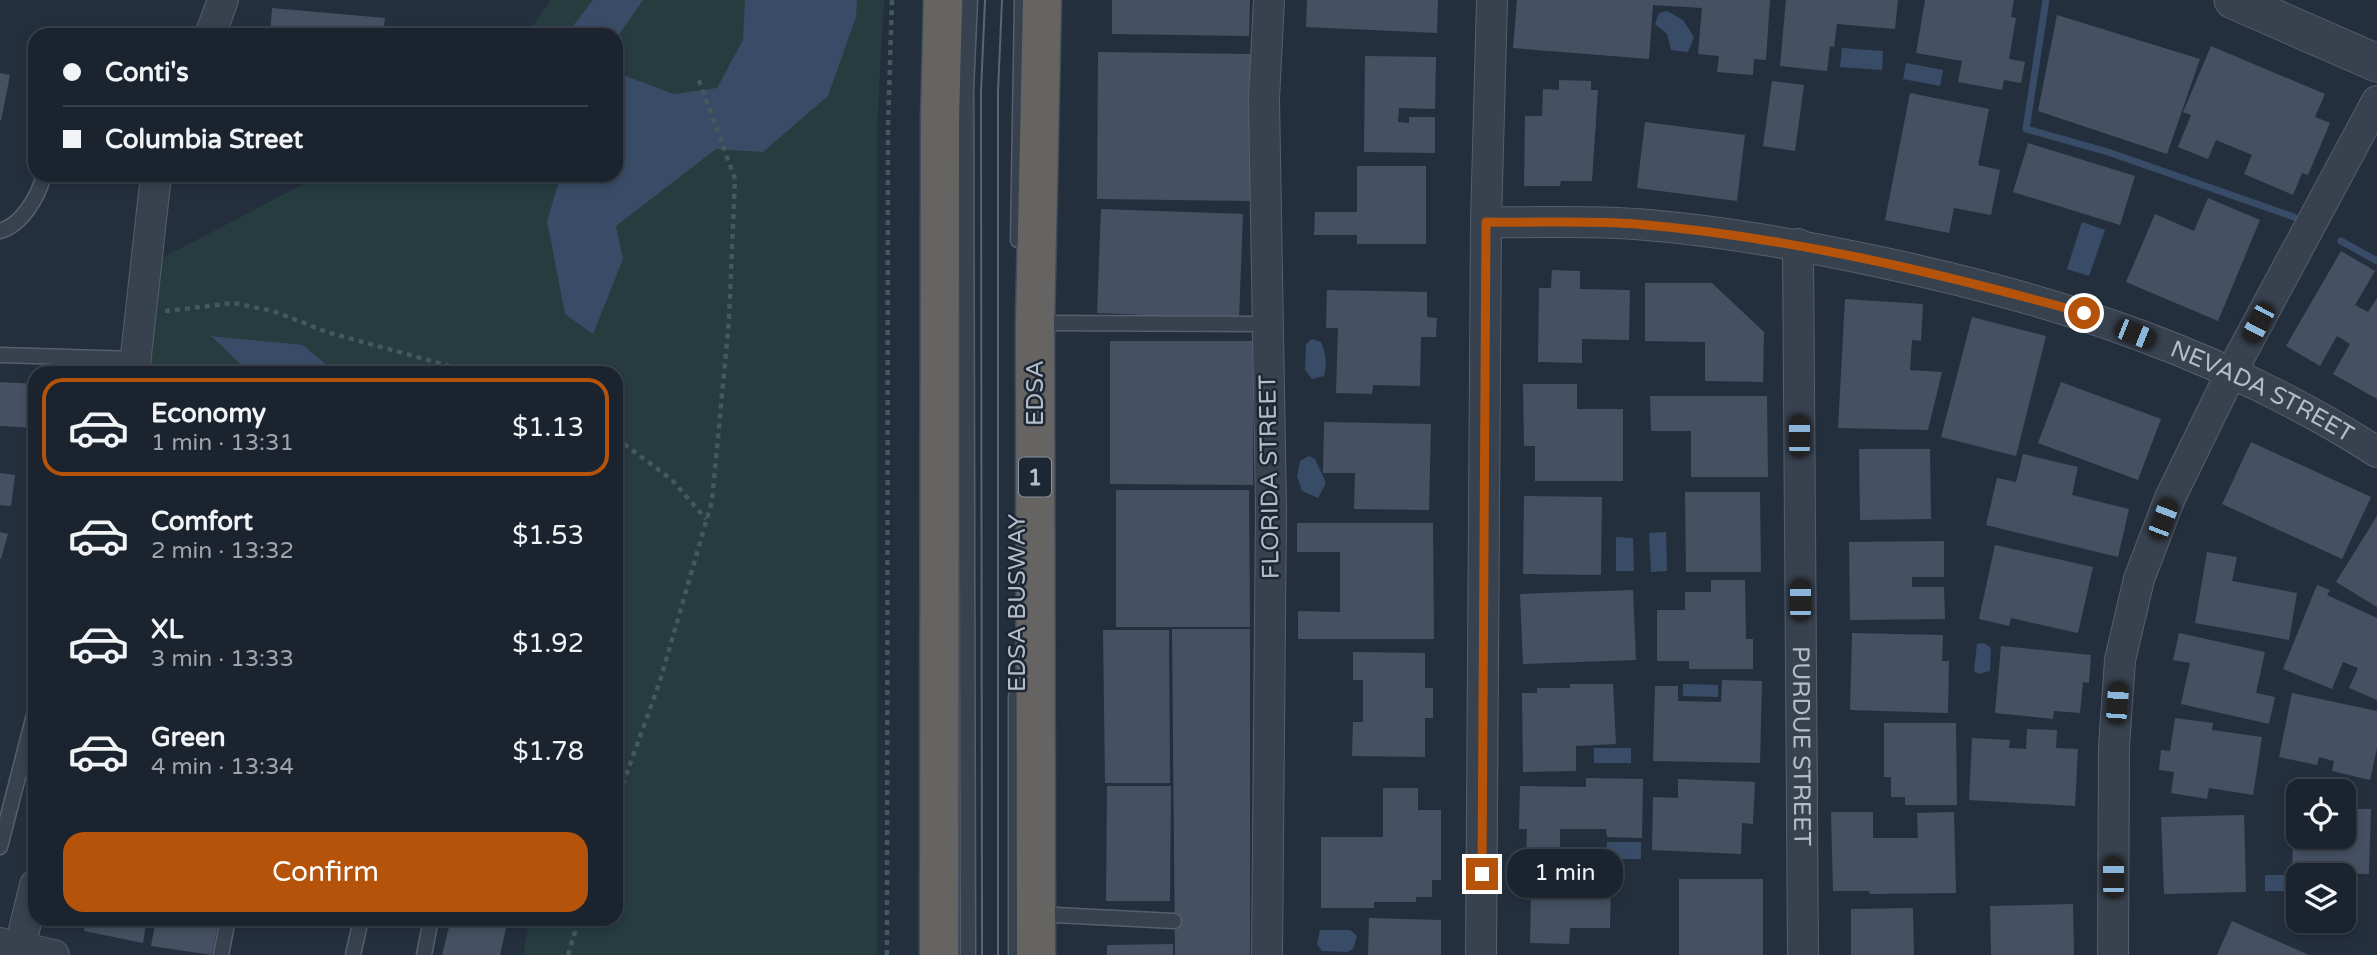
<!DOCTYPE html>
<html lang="en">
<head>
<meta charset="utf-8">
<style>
	body { margin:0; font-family:"Varela Round",sans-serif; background:#242b36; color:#f1f3f6; height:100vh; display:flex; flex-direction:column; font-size:26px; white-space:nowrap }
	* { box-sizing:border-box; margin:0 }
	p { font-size:23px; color:#a0a4aa }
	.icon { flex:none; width:38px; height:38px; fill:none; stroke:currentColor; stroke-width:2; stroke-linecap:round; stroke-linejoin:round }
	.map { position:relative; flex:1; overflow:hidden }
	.details { position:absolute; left:28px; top:366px; width:595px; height:560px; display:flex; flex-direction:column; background:#1b232e; border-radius:21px; box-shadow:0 4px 10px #0003,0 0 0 2px #39404a }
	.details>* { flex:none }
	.guide { position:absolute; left:28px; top:28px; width:595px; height:154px; border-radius:21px; box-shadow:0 4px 10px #0003,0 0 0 2px #39404a; display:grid; align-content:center; height:154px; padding:0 35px; background:#1b232e }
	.fabs { position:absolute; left:2286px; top:779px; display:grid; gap:14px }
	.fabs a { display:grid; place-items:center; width:70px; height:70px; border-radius:14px; background:#1b232e; box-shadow:0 4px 10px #0003,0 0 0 2px #39404a; font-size:35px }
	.end { position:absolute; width:32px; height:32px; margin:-16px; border:9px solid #b45309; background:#fff; box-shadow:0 0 0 4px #fff }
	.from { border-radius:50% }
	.bubble { position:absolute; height:49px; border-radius:21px; background:#1b232e; box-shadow:0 4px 10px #0003,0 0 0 2px #39404a; font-size:23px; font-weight:600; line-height:49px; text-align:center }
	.car { position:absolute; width:21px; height:42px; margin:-21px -10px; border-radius:9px; box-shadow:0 0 5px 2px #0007; background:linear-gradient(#222 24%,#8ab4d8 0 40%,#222 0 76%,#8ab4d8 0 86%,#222 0) }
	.guide b { display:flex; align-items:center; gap:24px; height:66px; font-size:26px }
	.guide b+b { border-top:2px solid #39404a }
	.guide i { width:18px; height:18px; background:#f1f3f6 }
	ul { padding:12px 0 0; list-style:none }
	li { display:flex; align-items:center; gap:21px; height:98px; margin:0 14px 10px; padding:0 21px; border:4px solid transparent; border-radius:21px }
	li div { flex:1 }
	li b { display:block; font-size:26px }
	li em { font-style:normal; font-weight:600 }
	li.active { border-color:#b45309 }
	li>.icon { width:63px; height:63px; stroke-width:1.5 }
	.primary-button { display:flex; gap:14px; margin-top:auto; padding:14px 35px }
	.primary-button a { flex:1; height:80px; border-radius:21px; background:#b45309; color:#fff; font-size:28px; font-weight:600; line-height:80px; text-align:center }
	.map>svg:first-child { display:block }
</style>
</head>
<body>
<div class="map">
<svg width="2377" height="955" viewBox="0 0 2377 955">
	<rect width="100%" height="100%" fill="#242f3e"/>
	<!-- green -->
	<path fill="#263c3f" d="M 550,0 L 884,0 L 877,128 L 877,955 L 523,955 L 530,919 L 616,919 L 616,373 L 147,373 L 160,259 L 321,175 L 616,175 L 616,35 L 527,35 Z"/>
	<!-- water -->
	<path fill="#394c67" d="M 593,0 L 643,0 L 616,39 L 616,35 L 566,35 Z
		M 745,0 L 857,0 L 856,17 L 828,96 L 763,152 L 716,149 L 616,226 L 623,259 L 593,334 L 565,314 L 547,221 L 561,175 L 616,175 L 616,63 L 623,75 L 674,94 L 717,88 L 743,40 Z
		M 1667,11 L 1683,20 L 1694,37 L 1688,52 L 1671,50 L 1667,34 L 1655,24 L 1659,13 Z
		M 1842,48 L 1883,51 L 1882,70 L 1840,67 Z
		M 1906,63 L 1943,70 L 1940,86 L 1903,79 Z
		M 2082,222 L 2105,230 L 2089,276 L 2067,269 Z
		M 211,336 L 303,345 L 336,373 L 250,373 Z
		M 1312,339 L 1321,342 C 1326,352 1327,365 1324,376 L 1312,379 L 1305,370 L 1306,344 Z
		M 1309,456 L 1315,459 L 1326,483 L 1318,498 L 1302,491 L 1297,476 L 1300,461 Z
		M 1666,532 L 1667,571 L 1651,572 L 1649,533 Z
		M 1616,537 L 1633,538 L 1634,571 L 1616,571 Z
		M 1984,643 L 1991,648 L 1990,671 L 1979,674 L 1974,671 L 1977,644 Z
		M 1683,684 L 1718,685 L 1718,697 L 1683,696 Z
		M 1594,748 L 1631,748 L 1631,763 L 1594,763 Z
		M 1607,842 L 1641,842 L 1641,859 L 1606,859 Z
		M 2265,875 L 2298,875 L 2298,891 L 2265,891 Z
		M 1320,930 L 1350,930 L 1357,936 L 1353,949 L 1347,952 L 1322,951 L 1317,944 Z"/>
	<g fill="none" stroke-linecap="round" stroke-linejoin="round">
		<!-- stream -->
		<path stroke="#394c67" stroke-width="7" d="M 2046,0 L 2026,129 L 2108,152 L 2294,217
			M 2341,241 L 2377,261"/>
	</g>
	<!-- building -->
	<path fill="#455162" d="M 1112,0 L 1250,0 L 1249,36 L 1112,34 Z
		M 1307,0 L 1438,0 L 1437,33 L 1306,27 Z
		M 1517,0 L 1770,0 L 1766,60 L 1754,59 L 1753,75 L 1717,72 L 1719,56 L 1698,54 L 1702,8 L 1653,5 L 1649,59 L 1513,48 Z
		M 1786,0 L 1898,0 L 1895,29 L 1837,24 L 1834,47 L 1830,46 L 1827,71 L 1780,66 Z
		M 1925,0 L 2014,0 L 2011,17 L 2016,18 L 2009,59 L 2025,62 L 2021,83 L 2004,80 L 2002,90 L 1958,82 L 1962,61 L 1916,53 Z
		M 272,8 L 385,18 L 383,35 L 270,35 Z
		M 2057,15 L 2200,59 L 2167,154 L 2038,111 Z
		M 2211,46 L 2325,94 L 2315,117 L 2330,123 L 2308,175 L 2302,173 L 2293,195 L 2244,174 L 2252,155 L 2216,140 L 2208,159 L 2178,147 L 2191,115 L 2183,112 Z
		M 1098,52 L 1251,54 L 1250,201 L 1097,199 Z
		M 1365,56 L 1436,57 L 1435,109 L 1399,108 L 1398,122 L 1409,123 L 1409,117 L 1435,117 L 1435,153 L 1364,152 Z
		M 0,73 L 10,75 L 1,121 L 0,120 Z
		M 1559,80 L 1591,81 L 1591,90 L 1598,90 L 1592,181 L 1561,181 L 1560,186 L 1524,186 L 1525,116 L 1542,116 L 1543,89 L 1559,90 Z
		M 1772,81 L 1804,85 L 1795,151 L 1763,146 Z
		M 1910,93 L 1989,109 L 1978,165 L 2000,170 L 1991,215 L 1954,208 L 1949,233 L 1885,220 Z
		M 1645,122 L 1745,135 L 1737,201 L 1637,188 Z
		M 2028,143 L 2135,176 L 2120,225 L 2013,192 Z
		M 1357,166 L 1426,166 L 1426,244 L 1357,244 L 1357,235 L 1314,235 L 1315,212 L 1357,212 Z
		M 2208,198 L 2260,220 L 2218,321 L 2126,282 L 2155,214 L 2194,231 Z
		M 1101,209 L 1243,214 L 1239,319 L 1097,313 Z
		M 2341,251 L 2375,271 L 2355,305 L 2368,312 L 2377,298 L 2377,399 L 2333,374 L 2350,344 L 2337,336 L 2320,366 L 2286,346 Z
		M 1552,270 L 1580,271 L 1580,289 L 1630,290 L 1629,340 L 1582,339 L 1582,363 L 1538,362 L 1539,288 L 1551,288 Z
		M 1645,283 L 1712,283 L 1764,332 L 1763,382 L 1705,381 L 1705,342 L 1645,341 Z
		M 1327,290 L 1427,292 L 1427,317 L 1437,318 L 1436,337 L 1421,337 L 1420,386 L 1373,385 L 1372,394 L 1336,393 L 1338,328 L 1326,328 Z
		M 1845,299 L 1923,304 L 1921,341 L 1912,340 L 1910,370 L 1942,372 L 1928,430 L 1838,428 Z
		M 1972,317 L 2046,336 L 2016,456 L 1941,437 Z
		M 1110,341 L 1253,341 L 1253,485 L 1110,484 Z
		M 0,382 L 35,384 L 35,428 L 0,426 Z
		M 2061,382 L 2161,419 L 2138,480 L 2038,443 Z
		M 1523,384 L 1577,384 L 1577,409 L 1623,409 L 1623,481 L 1535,481 L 1535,446 L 1524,446 Z
		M 1650,396 L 1767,396 L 1768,477 L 1691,477 L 1691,431 L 1651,431 Z
		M 1324,422 L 1431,424 L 1429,510 L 1354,509 L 1355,473 L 1323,473 Z
		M 2251,442 L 2371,497 L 2342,559 L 2222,504 Z
		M 1859,449 L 1930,449 L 1931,519 L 1860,520 Z
		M 2023,454 L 2078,467 L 2072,495 L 2129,509 L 2118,557 L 1986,525 L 1997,478 L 2016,482 Z
		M 0,473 L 15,475 L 11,506 L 0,505 Z
		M 1116,490 L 1249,490 L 1250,627 L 1116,627 Z
		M 1685,492 L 1760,492 L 1761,572 L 1686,572 Z
		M 1524,496 L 1602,497 L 1601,575 L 1523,574 Z
		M 2377,516 L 2377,607 L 2336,582 Z
		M 1297,523 L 1433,523 L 1434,639 L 1298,639 L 1298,611 L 1340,612 L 1340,552 L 1297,552 Z
		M 0,532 L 8,534 L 1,559 L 0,559 Z
		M 1944,541 L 1944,577 L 1912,577 L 1912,587 L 1944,587 L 1945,619 L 1850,620 L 1849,542 Z
		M 1995,545 L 2093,567 L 2078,633 L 2011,618 L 2009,626 L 1979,619 Z
		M 2207,552 L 2237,557 L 2232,581 L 2297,593 L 2289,640 L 2195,623 Z
		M 1711,580 L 1745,580 L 1746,639 L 1753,639 L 1753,669 L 1689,669 L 1689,661 L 1657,661 L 1657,610 L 1685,610 L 1685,592 L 1711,592 Z
		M 2317,585 L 2330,590 L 2327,595 L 2377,618 L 2377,700 L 2349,688 L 2358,668 L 2343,662 L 2332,689 L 2283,669 Z
		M 1633,590 L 1636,660 L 1523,664 L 1520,594 Z
		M 1172,629 L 1250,629 L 1250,955 L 1175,955 Z
		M 1103,630 L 1169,630 L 1170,783 L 1105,783 Z
		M 1852,633 L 1943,635 L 1942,661 L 1949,661 L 1948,713 L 1850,710 Z
		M 2179,633 L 2265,652 L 2256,693 L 2275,697 L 2269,724 L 2181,704 L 2190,663 L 2173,660 Z
		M 2001,646 L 2091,655 L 2089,683 L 2083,682 L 2080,713 L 2054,711 L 2053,719 L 1995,713 Z
		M 1353,652 L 1425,653 L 1425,688 L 1433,688 L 1433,718 L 1425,718 L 1425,757 L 1352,756 L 1353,722 L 1363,722 L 1363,680 L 1353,680 Z
		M 1722,680 L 1762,681 L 1760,763 L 1653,761 L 1655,686 L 1678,686 L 1678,701 L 1721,702 Z
		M 1570,684 L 1613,684 L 1616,744 L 1576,746 L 1576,771 L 1523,772 L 1522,693 L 1537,693 L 1537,688 L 1570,688 Z
		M 2292,693 L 2377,711 L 2377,748 L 2370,780 L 2332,771 L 2334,761 L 2319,757 L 2317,765 L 2279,757 Z
		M 2175,718 L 2213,723 L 2212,730 L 2262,737 L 2253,795 L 2209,788 L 2207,799 L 2171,793 L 2174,772 L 2159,770 L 2161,750 L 2170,751 Z
		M 1884,723 L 1956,723 L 1957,805 L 1905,805 L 1905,797 L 1891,797 L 1891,777 L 1884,777 Z
		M 2027,729 L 2057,730 L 2056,748 L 2078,749 L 2075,806 L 1969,800 L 1972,738 L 2010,740 L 2009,748 L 2026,749 Z
		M 1586,778 L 1643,779 L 1642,838 L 1607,837 L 1606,829 L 1560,829 L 1560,861 L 1526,861 L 1527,829 L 1519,829 L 1520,786 L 1586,787 Z
		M 1678,779 L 1755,782 L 1753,824 L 1742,823 L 1741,854 L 1652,850 L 1653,797 L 1678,798 Z
		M 1107,786 L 1171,786 L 1170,901 L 1106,901 Z
		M 1383,788 L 1418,788 L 1418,810 L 1441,810 L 1441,880 L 1432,880 L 1432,897 L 1416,897 L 1416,902 L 1374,902 L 1374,908 L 1321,908 L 1321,837 L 1383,837 Z
		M 2294,807 L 2298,807 L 2298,836 L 2343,836 L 2343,809 L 2371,809 L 2369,874 L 2292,872 Z
		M 1831,812 L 1873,812 L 1873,838 L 1918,838 L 1917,813 L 1954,812 L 1956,893 L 1870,894 L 1869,891 L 1833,891 Z
		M 2244,815 L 2246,892 L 2164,894 L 2161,817 Z
		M 1545,876 L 1611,877 L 1610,928 L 1570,928 L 1569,944 L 1530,943 L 1531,889 L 1545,889 Z
		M 1679,879 L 1763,879 L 1763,955 L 1679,955 Z
		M 2073,904 L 2074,955 L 1991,955 L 1990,906 Z
		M 1913,908 L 1914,955 L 1851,955 L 1851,909 Z
		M 1369,918 L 1441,920 L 1441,955 L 1368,955 Z
		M 86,919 L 147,919 L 143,943 L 84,931 Z
		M 156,919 L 219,919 L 212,955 L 151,946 Z
		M 451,919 L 508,919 L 500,955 L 442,955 Z
		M 2232,921 L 2309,955 L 2217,955 Z
		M 1173,944 L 1173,955 L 1107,955 L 1107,945 Z"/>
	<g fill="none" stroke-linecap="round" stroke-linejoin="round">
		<defs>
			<path id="service" d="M 0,231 C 22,225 38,197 44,175
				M 1018,240 L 1022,0
				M 1037,323 L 1266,324
				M 0,355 L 136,359
				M 57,373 L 58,357
				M 0,847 L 35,711
				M 1036,914 L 1174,921
				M 221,955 L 228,919
				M 353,955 L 361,919
				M 424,955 L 431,919
				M 968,955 L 966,88 L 970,0
				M 1016,955 L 1016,697"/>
			<g id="minor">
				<path d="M 210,35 L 223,0"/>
				<path id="s1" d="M 1486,222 C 1535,223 1586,220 1635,224 C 1716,230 1796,244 1875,261 C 2052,298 2225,354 2377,452"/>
				<path id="s2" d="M 1798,244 L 1803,955"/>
				<path d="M 134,373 L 156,175"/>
				<path d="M 0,943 L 54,955"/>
				<path d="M 20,947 L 35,885"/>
				<path d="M 1267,955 L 1271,508 L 1264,99 L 1269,0"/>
				<path d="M 1481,955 L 1486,222 L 1492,0"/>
				<path d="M 2113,955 L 2114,747 L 2120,660 L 2139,579 L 2170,498 L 2232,371 L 2377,101"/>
			</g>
			<path id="tertiary" d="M 2233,0 L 2377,63"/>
			<path id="trunk" d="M 939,955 L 940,121 L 943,0
				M 1036,955 L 1035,323 L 1042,0"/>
		</defs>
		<!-- service casing -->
		<use href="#service" stroke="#565f6c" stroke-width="17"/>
		<!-- minor casing -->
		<use href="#minor" stroke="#565f6c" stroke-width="32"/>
		<!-- tertiary casing -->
		<use href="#tertiary" stroke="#565f6c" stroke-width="39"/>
		<!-- trunk casing -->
		<use href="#trunk" stroke="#434c59" stroke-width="41"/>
		<!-- path -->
		<path stroke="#44595c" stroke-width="4.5" stroke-dasharray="5 5" stroke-linecap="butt" d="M 165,311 L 234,303 L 273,311 L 327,332 L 475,373
			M 616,438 L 671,479 L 706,519
			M 616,803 L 660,681 L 712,501 L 729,320 L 735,179 L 698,78
			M 568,955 L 579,919
			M 887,955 L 888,126 L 892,0"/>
		<!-- service -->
		<use href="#service" stroke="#38414e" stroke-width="14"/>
		<!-- minor -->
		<use href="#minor" stroke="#38414e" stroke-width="30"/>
		<!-- tertiary -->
		<use href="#tertiary" stroke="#38414e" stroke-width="37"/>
		<!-- trunk -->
		<use href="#trunk" stroke="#656462" stroke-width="38"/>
		<!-- tram -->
		<path stroke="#5a6575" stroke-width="2" d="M 982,955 L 981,92 L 985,0
			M 998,955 L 998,92 L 1002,0"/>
	</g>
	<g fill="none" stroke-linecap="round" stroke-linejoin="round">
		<!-- route -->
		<path stroke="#b45309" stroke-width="9" d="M 1482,874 L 1486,222 C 1536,223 1586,220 1636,224 C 1788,237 1936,272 2084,313"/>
	</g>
	<g text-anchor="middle" stroke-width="5" stroke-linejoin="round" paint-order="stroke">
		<!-- shield labels -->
		<rect fill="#1d2633" stroke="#878f9c" stroke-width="2" x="1019" y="457.5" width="32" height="39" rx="5"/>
		<g font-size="23" font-weight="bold" fill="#b4bcc9">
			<text x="1035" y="485">1</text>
		</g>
		<!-- street labels -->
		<g font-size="24" fill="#b4bcc9" stroke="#1d2633">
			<text transform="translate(1035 393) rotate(-90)" y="8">EDSA</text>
			<text dy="8" stroke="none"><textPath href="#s1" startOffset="802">NEVADA STREET</textPath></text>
			<text transform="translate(1269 477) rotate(-91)" y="8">FLORIDA STREET</text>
			<text transform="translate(1017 603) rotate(-90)" y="8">EDSA BUSWAY</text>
			<text dy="8" stroke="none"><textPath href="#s2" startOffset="502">PURDUE STREET</textPath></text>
		</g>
	</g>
</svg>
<div class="fabs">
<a><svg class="icon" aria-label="locate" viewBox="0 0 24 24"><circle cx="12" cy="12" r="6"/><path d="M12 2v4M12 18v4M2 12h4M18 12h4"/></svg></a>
<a><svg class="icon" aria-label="layers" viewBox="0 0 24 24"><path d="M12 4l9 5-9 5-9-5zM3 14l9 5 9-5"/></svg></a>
</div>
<i class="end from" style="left:2084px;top:313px"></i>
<i class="end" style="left:1482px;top:874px"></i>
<div class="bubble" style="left:1507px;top:849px;width:116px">1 min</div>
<i class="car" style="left:2258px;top:323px;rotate:208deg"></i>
<i class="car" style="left:2135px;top:334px;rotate:112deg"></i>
<i class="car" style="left:1799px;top:436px;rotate:0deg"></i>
<i class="car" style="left:2163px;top:519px;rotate:21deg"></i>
<i class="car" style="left:1800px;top:600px;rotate:0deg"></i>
<i class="car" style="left:2117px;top:703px;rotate:4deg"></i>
<i class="car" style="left:2113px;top:877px;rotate:0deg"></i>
<div class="guide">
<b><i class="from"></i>Conti's</b>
<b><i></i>Columbia Street</b>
</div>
<section class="details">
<ul>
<li class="active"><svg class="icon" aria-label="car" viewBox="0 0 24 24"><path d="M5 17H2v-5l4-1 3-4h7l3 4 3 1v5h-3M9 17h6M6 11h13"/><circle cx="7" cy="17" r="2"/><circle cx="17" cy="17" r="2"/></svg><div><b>Economy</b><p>1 min · 13:31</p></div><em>$1.13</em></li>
<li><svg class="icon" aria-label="car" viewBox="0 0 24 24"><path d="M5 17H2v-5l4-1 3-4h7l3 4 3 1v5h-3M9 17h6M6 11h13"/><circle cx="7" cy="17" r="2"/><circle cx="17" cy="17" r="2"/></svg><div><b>Comfort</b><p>2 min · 13:32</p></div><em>$1.53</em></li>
<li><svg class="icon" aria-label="car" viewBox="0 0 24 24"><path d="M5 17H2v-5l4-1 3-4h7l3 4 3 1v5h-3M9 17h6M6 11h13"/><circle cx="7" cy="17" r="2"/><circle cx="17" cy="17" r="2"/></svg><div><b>XL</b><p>3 min · 13:33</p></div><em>$1.92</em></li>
<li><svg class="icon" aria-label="car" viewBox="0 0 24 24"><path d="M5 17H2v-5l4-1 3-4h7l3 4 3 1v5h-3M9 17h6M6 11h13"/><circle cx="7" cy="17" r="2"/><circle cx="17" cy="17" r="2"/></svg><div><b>Green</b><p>4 min · 13:34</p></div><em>$1.78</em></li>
</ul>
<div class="primary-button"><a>Confirm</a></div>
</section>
</div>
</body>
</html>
